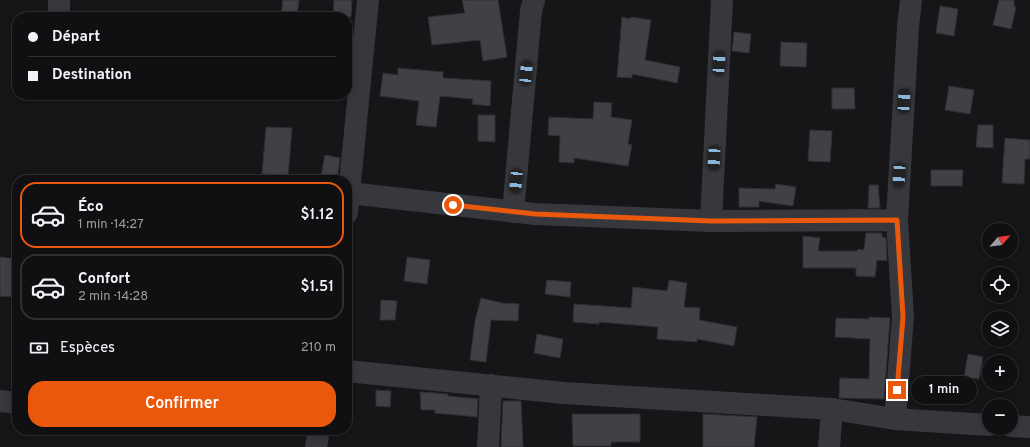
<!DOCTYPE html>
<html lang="fr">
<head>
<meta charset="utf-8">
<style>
	body { margin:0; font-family:Overpass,sans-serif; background:#1e1e20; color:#f1f3f6; height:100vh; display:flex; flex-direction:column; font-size:15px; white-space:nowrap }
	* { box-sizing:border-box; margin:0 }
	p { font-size:13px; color:#9c9d9f }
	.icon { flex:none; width:22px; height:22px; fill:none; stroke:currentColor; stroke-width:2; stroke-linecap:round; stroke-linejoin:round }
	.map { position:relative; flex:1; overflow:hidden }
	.drawer { position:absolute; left:12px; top:175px; width:340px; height:260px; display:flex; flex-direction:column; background:#101012; border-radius:16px; box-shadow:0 2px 10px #0003,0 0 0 1px #303032 }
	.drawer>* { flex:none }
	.banner { position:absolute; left:12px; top:12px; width:340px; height:88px; border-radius:16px; box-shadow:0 2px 10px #0003,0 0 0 1px #303032; display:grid; align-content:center; height:88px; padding:0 16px; background:#101012 }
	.needle { width:26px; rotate:62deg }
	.fabs { position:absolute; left:982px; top:223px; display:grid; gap:8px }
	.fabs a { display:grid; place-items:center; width:36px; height:36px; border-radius:50%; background:#101012; box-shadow:0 2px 10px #0003,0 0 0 1px #303032; font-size:20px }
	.end { position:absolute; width:18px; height:18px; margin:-9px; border:5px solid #ea580c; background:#fff; box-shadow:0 0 0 2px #fff }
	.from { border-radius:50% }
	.bubble { position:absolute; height:28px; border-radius:14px; background:#101012; box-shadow:0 2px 10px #0003,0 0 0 1px #303032; font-size:13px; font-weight:600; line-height:28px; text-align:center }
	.car { position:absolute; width:12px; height:24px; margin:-12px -6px; border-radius:5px; box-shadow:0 0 3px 1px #0007; background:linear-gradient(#222 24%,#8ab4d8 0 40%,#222 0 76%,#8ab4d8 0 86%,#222 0) }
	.banner b { display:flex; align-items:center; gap:14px; height:38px; font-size:15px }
	.banner b+b { border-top:1px solid #303032 }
	.banner i { width:10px; height:10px; background:#f1f3f6 }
	ul { padding:7px 0 0; list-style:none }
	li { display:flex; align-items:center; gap:12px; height:66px; margin:0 8px 6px; padding:0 8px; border:2px solid #303032; border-radius:16px }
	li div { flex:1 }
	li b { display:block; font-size:15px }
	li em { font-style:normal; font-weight:600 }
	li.active { border-color:#ea580c }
	li>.icon { width:36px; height:36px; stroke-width:1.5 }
	.pay { display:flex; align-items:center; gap:10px; height:44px; padding:0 16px; font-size:15px }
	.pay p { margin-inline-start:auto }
	.primary-button { display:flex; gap:8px; margin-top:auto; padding:8px 16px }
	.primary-button a { flex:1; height:46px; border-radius:16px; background:#ea580c; color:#fff; font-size:16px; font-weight:600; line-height:46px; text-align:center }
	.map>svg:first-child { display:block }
</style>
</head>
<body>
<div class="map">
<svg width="1030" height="447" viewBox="0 0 1030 447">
	<rect width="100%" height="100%" fill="#161618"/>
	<!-- building -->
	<path fill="#404145" stroke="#303034" d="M 283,0 L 299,0 L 297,17 L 281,15 Z
		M 334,0 L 352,0 L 351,17 L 333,17 Z
		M 462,0 L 498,0 L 507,57 L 483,61 L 480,40 L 432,45 L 428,17 L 465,13 Z
		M 999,0 L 1014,0 L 1014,7 L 1016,7 L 1011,29 L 993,25 Z
		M 940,6 L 958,9 L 954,36 L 936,33 Z
		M 622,17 L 630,19 L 631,17 L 651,20 L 645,60 L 680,67 L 677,83 L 632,74 L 632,78 L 617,77 Z
		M 734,32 L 751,34 L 749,53 L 732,51 Z
		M 781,42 L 807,43 L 806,67 L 780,66 Z
		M 398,68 L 443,72 L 443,78 L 491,81 L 490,106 L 472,104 L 473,99 L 440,96 L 436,127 L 416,125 L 419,101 L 380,96 L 383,73 L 398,75 Z
		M 949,86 L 974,90 L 970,114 L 945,110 Z
		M 832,88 L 854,88 L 855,109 L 832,109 Z
		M 594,102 L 612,103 L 611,117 L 632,120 L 628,144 L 632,145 L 628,166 L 574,158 L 574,163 L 559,162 L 560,136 L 548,135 L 549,117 L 593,119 Z
		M 478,115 L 495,115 L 495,142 L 478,141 Z
		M 978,125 L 993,125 L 993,148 L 976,147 Z
		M 266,127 L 292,128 L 288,177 L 262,174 Z
		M 810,130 L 832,131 L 830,162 L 808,161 Z
		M 1005,138 L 1030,140 L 1030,159 L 1025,159 L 1024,184 L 1002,183 Z
		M 325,155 L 340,158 L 337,180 L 320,180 Z
		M 931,170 L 963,170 L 962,186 L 931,186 Z
		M 776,184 L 796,187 L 793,206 L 759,201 L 759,207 L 739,207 L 739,188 L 775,189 Z
		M 869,185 L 878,185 L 880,208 L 868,208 Z
		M 866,233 L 882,233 L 882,237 L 886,238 L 887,261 L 877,260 L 875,277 L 856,276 L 856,268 L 803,268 L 803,236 L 820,238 L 818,251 L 857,251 L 858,249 L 864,250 Z
		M 0,257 L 17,259 L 17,297 L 0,296 Z
		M 407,257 L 430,260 L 427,284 L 404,281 Z
		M 547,280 L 571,282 L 570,297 L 545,294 Z
		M 669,280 L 687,283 L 684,307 L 700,308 L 699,320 L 737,327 L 734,346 L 697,339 L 697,342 L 657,339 L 658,327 L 599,322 L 599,324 L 573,322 L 574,304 L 631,308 L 633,287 L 667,291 Z
		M 481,298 L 502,303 L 519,304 L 518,321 L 491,320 L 486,362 L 470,360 L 475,321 Z
		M 381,300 L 397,301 L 395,320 L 380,320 Z
		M 869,317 L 890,318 L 884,399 L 839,398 L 840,378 L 869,379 L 870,339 L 835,337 L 836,318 L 869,319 Z
		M 537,334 L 563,339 L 560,358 L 534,353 Z
		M 968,354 L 983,357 L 979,379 L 964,377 Z
		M 376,390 L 391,391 L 390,407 L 376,406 Z
		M 420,392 L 448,394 L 448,396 L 478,399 L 477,417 L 435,413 L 435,410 L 421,410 Z
		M 503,401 L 521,401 L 523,447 L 501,447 Z
		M 572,414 L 640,414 L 640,442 L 611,442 L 611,446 L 573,446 Z
		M 703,414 L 757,417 L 754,447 L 703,447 Z"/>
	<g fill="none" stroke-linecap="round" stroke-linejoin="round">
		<!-- minor -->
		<path stroke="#37383d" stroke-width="22" d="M 59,15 L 59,0
			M 349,193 L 535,214 L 711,221 L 897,220
			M 513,212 L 531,11 L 534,0
			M 347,213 L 368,0
			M 711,221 L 722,0
			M 347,371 L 564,393 L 832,409 L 895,419 L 989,425
			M 0,401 L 17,403
			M 895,419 L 903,317 L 897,220 L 908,27 L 911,0
			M 1011,426 L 1030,427
			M 316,447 L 319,430
			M 488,447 L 491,385
			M 829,447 L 832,409"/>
	</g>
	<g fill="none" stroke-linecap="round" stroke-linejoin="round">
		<!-- route -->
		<path stroke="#ea580c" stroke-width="5" d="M 453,205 L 535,214 L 711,221 L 897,220 L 903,317 L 897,390"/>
	</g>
</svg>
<div class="fabs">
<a><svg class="needle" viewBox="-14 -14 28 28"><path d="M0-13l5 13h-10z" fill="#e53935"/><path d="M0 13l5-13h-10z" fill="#9c9d9f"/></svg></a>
<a><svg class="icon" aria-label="locate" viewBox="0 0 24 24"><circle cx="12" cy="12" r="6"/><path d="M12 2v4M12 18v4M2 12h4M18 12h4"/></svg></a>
<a><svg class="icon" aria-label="layers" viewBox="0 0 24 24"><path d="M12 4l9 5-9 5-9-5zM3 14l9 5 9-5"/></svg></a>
<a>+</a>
<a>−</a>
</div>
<i class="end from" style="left:453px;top:205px"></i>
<i class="end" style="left:897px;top:390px"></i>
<div class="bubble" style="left:911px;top:376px;width:66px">1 min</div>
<i class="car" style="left:719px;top:63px;rotate:3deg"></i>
<i class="car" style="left:526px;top:73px;rotate:6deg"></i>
<i class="car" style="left:904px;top:101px;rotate:3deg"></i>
<i class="car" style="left:714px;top:158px;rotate:183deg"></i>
<i class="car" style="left:899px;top:175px;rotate:183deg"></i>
<i class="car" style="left:516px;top:181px;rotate:185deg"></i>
<div class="banner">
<b><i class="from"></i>Départ</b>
<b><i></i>Destination</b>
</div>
<section class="drawer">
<ul>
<li class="active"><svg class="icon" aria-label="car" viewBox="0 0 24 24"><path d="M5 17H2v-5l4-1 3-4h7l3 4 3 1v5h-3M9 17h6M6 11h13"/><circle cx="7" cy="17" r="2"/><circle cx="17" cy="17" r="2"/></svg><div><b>Éco</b><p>1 min · 14:27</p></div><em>$1.12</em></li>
<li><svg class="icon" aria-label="car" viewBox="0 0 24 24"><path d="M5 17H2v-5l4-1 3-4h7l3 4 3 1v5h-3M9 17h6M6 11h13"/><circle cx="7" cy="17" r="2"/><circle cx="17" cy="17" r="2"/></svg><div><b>Confort</b><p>2 min · 14:28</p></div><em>$1.51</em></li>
</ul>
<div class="pay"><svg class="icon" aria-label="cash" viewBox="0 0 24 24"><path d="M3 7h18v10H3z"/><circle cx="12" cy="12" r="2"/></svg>Espèces<p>210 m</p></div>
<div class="primary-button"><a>Confirmer</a></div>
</section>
</div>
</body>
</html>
